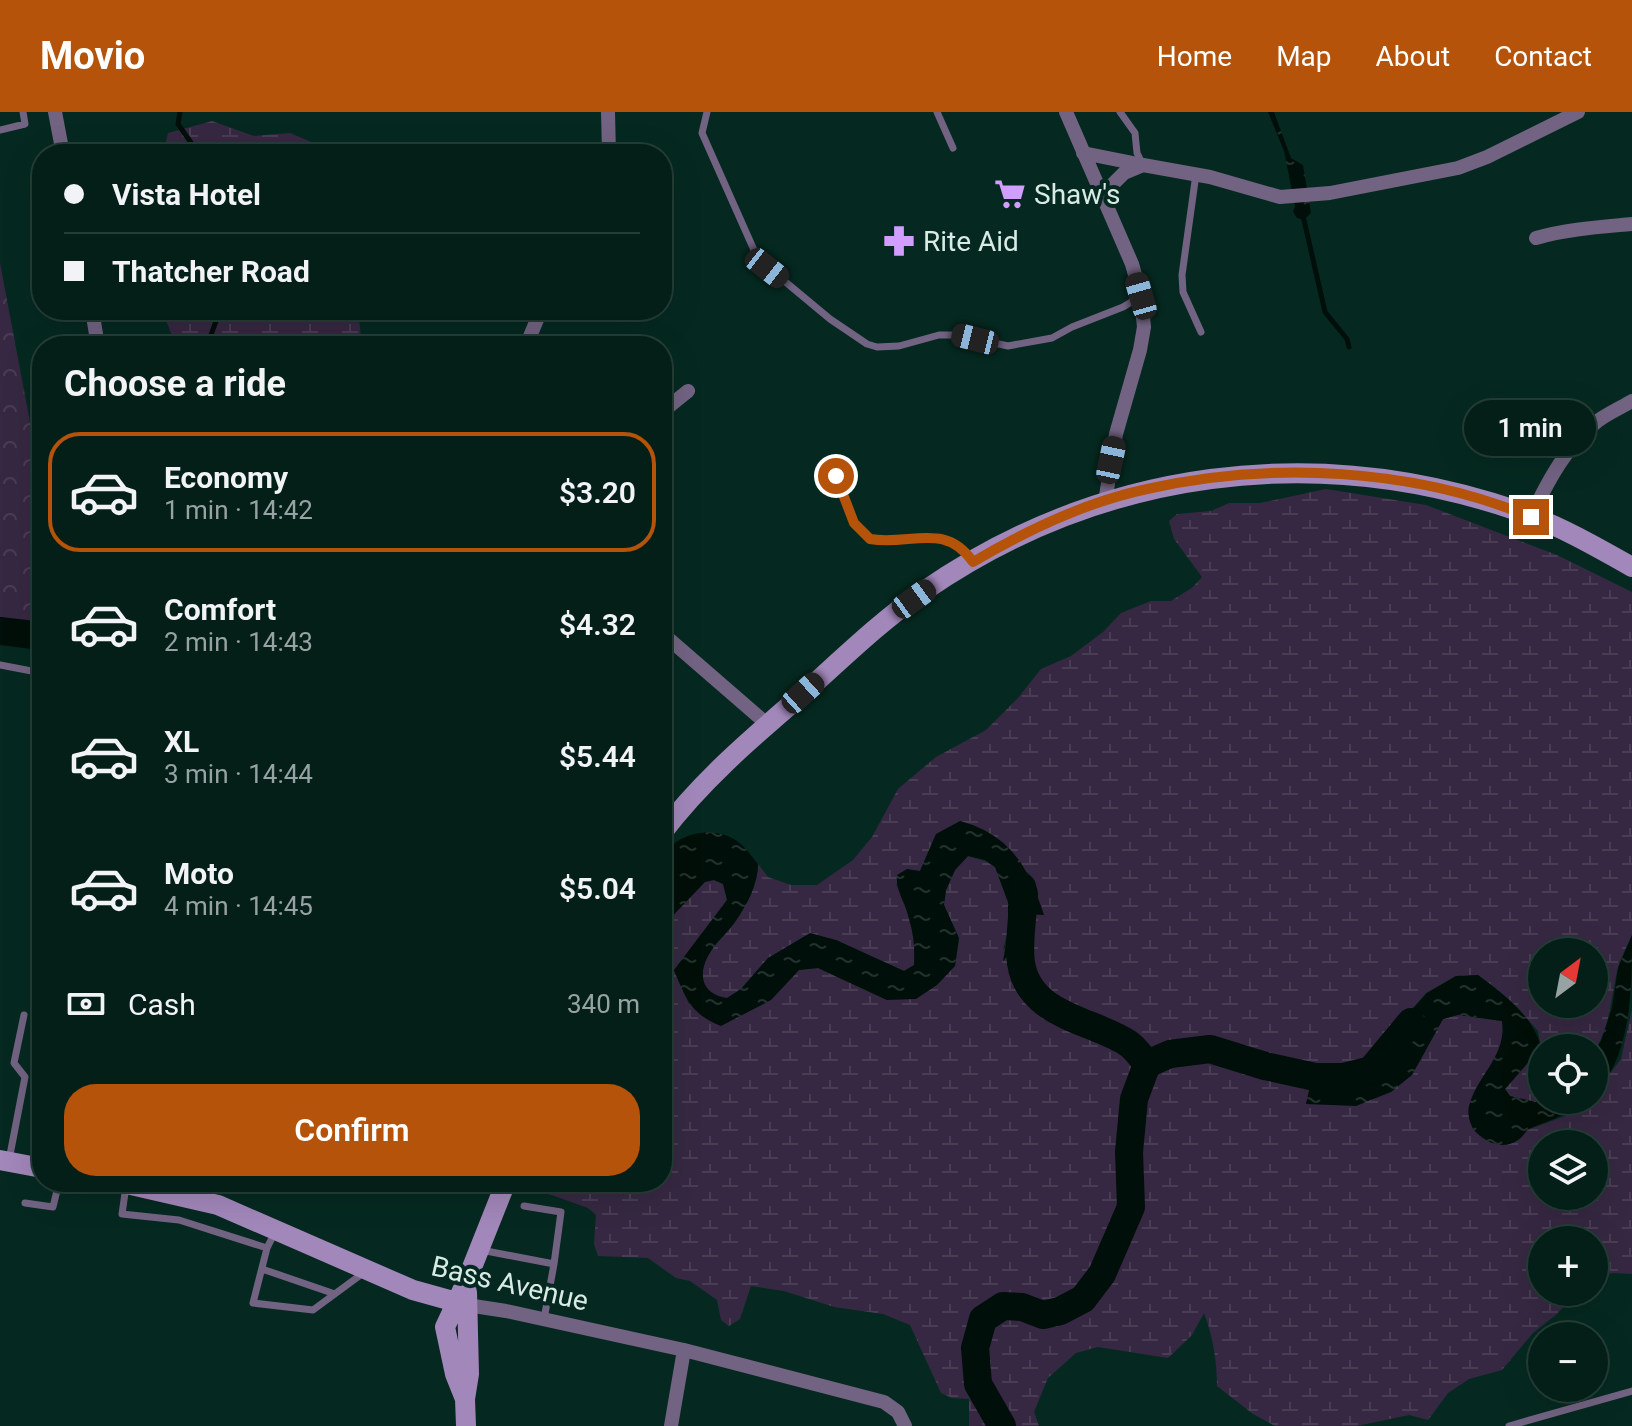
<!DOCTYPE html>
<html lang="en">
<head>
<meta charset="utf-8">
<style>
	body { margin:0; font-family:Roboto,sans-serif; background:#0d2721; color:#f1f3f6; height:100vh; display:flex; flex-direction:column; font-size:30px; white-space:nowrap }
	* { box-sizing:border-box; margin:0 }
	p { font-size:26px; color:#97a2a2 }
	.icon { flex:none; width:44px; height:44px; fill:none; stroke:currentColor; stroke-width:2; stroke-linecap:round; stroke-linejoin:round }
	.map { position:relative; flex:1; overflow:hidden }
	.side { position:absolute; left:32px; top:224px; width:640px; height:856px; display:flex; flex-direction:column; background:#041f18; border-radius:32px; box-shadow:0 8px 32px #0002,0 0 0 2px #253d37 }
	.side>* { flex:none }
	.hud { position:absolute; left:32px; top:32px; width:640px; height:176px; border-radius:32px; box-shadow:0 8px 32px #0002,0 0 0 2px #253d37; display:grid; align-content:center; height:176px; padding:0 32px; background:#041f18 }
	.needle { width:52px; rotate:32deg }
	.buttons { position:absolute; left:1528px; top:826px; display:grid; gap:16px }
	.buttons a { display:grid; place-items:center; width:80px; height:80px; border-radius:50%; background:#041f18; box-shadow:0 8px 32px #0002,0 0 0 2px #253d37; font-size:40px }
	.end { position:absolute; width:36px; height:36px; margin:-18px; border:10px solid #b45309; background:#fff; box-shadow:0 0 0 4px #fff }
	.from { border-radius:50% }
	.bubble { position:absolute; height:56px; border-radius:28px; background:#041f18; box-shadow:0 8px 32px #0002,0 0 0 2px #253d37; font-size:26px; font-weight:600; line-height:56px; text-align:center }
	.car { position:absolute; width:24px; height:48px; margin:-24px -12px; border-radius:10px; box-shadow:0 0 6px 2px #0007; background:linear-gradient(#222 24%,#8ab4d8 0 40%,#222 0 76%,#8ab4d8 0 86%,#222 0) }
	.hud b { display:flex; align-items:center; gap:28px; height:76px; font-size:30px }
	.hud b+b { border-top:2px solid #253d37 }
	.hud i { width:20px; height:20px; background:#f1f3f6 }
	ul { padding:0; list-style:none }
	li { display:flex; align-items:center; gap:24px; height:120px; margin:0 16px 12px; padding:0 16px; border:4px solid transparent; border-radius:32px }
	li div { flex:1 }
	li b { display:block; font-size:30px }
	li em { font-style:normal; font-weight:600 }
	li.current { border-color:#b45309 }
	li>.icon { width:72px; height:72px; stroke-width:1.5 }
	h2 { padding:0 32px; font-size:36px; line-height:96px }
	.pay { display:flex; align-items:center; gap:20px; height:88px; padding:0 32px; font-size:30px }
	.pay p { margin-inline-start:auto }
	.primary-button { display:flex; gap:16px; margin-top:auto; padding:16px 32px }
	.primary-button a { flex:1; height:92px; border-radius:32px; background:#b45309; color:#fff; font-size:32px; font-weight:600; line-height:92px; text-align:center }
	header { display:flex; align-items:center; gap:48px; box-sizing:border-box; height:112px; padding:0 40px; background:#b45309; color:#fff }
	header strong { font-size:38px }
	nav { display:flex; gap:44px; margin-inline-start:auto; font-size:28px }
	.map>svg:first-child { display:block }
</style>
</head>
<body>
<header>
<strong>Movio</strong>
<nav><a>Home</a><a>Map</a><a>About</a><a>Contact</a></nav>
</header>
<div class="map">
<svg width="1632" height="1314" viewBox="0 0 1632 1314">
	<defs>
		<pattern id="wetland-marsh" width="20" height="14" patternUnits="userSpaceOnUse" patternTransform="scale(2)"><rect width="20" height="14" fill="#362842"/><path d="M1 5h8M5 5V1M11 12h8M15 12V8" fill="none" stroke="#493d54"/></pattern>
		<pattern id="park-crowns" width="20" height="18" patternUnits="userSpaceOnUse" patternTransform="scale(2)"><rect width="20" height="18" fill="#362842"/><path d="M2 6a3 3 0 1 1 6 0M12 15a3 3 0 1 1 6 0" fill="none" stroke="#493d54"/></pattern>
		<pattern id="water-ripples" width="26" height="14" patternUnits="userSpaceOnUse" patternTransform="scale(2)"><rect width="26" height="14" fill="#000f09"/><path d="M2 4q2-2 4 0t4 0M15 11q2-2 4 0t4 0" fill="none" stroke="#24322d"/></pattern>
	</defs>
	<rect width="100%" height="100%" fill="#052920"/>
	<!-- wetland -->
	<path fill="url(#wetland-marsh)" fill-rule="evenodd" d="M 212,9 L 254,24 L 290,21 L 323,35 L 350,36 L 353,42 L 163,42 L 168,21 Z
		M 162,198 L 358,198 L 362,234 L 176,234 Z
		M 1326,377 L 1426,393 L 1557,443 L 1632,480 L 1632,823 C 1627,834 1620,847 1617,859 C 1611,887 1610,915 1594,940 L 1594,936 L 1542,936 L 1542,988 L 1535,990 L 1510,984 L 1505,977 L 1541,936 L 1538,919 L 1516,894 L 1498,878 L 1478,863 L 1456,864 L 1426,881 L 1398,913 L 1385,942 L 1363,968 L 1313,965 L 1306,992 L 1356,993 L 1412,963 L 1443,907 L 1458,903 L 1502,909 C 1506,933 1495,949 1482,968 L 1527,1018 L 1568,1003 L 1586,988 L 1594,988 L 1594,982 L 1621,947 L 1632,897 L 1632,1162 L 1613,1161 L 1594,1166 L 1594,1128 L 1542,1128 L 1542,1180 L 1577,1180 L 1557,1202 L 1533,1221 L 1502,1258 L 1469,1267 L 1448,1281 L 1428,1308 L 1409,1303 L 1357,1314 L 1275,1314 L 1253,1302 L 1217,1274 C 1217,1250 1213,1224 1204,1201 L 1192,1223 L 1168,1246 L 1098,1235 L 1076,1241 L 1048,1266 L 1034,1300 L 1039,1314 L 969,1314 L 969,1287 L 952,1286 L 941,1281 L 910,1213 L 883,1202 L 834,1195 L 784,1179 L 751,1174 L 740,1207 L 729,1214 L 721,1208 L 717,1188 L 690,1169 L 676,1166 L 648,1146 L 598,1144 L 594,1132 L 596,1103 L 588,1096 L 535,1077 L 533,1070 L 662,1070 L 662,987 L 665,982 L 662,959 L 662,815 C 674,801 689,780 704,770 C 711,766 717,769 724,772 L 727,788 L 674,859 L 689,892 L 771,888 L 799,858 L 818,856 L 887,888 L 955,854 L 959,827 L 944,793 L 946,778 L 955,758 L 968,744 L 985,749 L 995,755 L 1008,790 L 1008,818 L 1003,838 L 1021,824 L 1024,802 L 1043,802 L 1029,761 L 936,722 L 920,759 L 896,772 C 909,798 916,824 914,853 L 904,859 L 836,828 L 768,846 L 741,877 L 727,886 C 700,882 697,860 711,839 C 718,828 728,820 735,810 C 747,793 758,772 758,752 L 768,765 L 791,773 L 817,773 L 853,748 L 872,725 L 898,677 L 936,645 L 986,618 L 1018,586 L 1041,557 L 1071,544 L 1103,520 L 1121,501 L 1151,489 L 1171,489 L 1193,475 L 1202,465 L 1174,427 L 1169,409 L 1177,402 L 1211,399 L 1229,391 L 1260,391 ZM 1542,840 L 1594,840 L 1594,892 L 1542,892 ZM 1542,1032 L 1594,1032 L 1594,1084 L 1542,1084 Z"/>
	<!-- park -->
	<path fill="url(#park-crowns)" d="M 0,151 L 37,347 L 42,347 L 42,524 L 0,519 Z"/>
	<!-- water -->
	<path fill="url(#water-ripples)" d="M 1268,0 L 1274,0 L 1291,46 L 1303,53 L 1311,101 L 1304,108 L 1297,106 L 1293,100 L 1295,94 L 1284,39 Z
		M 960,709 C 1011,723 1028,755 1044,803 L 1024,802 L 1021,824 L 1003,850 L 1008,818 L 1008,790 L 995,755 L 985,748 L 968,744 L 955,758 L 946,778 L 944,793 L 959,826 L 955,854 L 937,873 L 916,887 L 887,888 L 818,856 L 799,858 L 771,888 L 721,914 C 691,902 686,887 674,858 L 727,788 L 723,772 L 714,768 L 705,770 L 662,815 C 662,795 658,770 662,751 C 668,721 714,712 737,729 C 745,734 752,745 758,752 C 758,772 747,793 735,810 C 728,820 718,828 711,839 C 697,860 700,882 727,886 L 741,877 L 768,846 L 810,821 L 836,828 L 904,859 L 914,853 C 915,837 914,823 909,807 C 906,792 895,778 897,763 L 907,757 L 920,759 L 936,722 Z
		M 1632,823 C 1632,875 1632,945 1594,982 L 1594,940 L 1601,929 L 1612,896 L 1618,856 Z
		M 1478,863 C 1503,882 1534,904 1541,936 L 1505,977 L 1510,984 L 1535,990 L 1586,988 C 1567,1003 1553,1007 1531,1016 C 1524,1019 1524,1025 1518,1028 C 1503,1039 1484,1030 1474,1018 C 1470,1012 1467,1002 1469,994 C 1477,963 1507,944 1502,909 L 1458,903 L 1443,907 L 1412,963 L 1391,980 L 1356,994 L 1306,992 L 1312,965 L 1363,968 L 1385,942 L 1398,913 L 1427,881 L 1456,864 Z"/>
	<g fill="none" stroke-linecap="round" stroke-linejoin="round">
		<!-- stream -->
		<path stroke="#000f09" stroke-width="5" d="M 180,0 L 178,12 L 199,42
			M 1304,108 L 1325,200 L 1347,227 L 1349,235
			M 207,234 L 220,198"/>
		<!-- river -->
		<path stroke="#000f09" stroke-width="28" d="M 0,519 L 42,524
			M 1022,775 L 1024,782 C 1023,804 1018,830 1021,851 C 1029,903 1088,907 1126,930 C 1135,935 1141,945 1147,952
			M 1002,1314 L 978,1272 L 975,1236 L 983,1207 L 1003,1194 L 1022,1195 L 1043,1203 L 1060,1199 L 1083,1187 L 1102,1162 L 1131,1095 L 1129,1040 L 1134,987 L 1147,952 L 1170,942 L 1210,937 L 1265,954 L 1315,965 L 1343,965 L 1371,958 L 1411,910"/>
		<!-- service -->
		<path stroke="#736383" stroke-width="7" d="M 707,0 L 702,21 L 758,147 L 830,207 L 867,232 L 877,235 L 899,234 L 939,223 L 958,223 L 1008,234 L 1052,226 L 1072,215 L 1123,195 L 1141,184
			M 937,0 L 953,36
			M 1120,0 L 1135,21 L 1137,41 L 1142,51
			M 0,18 L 25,12 L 23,0
			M 1196,62 L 1182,163 L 1183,180 L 1201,220
			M 836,364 L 854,411 L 870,427 C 907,433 947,412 972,448
			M 0,553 L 42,561
			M 9,1048 L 25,965 L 14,951 L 24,903
			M 126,1074 L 122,1102 L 179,1108 L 267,1136
			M 25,1091 L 53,1095 L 59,1070
			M 524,1094 L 561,1100 L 554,1152
			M 275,1120 L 267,1136 L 253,1191 L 313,1198 L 366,1159
			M 481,1138 L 554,1152 L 544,1207
			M 262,1157 L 335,1182
			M 1509,1314 L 1632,1279"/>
		<!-- minor -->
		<path stroke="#736383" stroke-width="14" d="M 55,0 L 63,42
			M 608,0 L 609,42
			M 1066,0 L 1132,152 L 1141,184 L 1144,215 L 1140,238 L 1116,322 L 1105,390
			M 1083,41 L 1143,53 L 1124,61 L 1101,84
			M 1143,53 L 1210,65 L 1280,85 L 1330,81 L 1458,56 L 1487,45 L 1578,0
			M 1536,126 C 1567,117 1600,115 1632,112
			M 92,198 L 98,234
			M 526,234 L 541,198
			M 662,300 L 688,279
			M 1531,405 C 1547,370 1568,331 1599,308 C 1609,301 1622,295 1632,289
			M 662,521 L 767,612
			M 467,1193 L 506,1199 L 684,1238 L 884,1290 L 898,1300 L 905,1314
			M 671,1314 L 684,1238"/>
		<!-- secondary -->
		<path stroke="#a287ba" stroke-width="20" d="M 662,721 C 702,668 754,624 804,581 C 843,546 881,509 924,479 C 1101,357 1314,329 1518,399 C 1558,413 1595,434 1632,455
			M 0,1048 L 42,1056
			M 118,1070 L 218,1093 L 413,1178 L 467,1193
			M 465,1287 L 455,1262 L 445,1215 L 467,1168 L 506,1070
			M 466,1314 L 465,1287 L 469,1262 L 467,1180"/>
	</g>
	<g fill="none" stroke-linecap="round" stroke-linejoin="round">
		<!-- route -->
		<path stroke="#b45309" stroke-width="10" d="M 836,364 L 854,411 L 870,427 C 910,434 945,409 973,450 C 1027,418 1086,390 1147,377 C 1271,349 1413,356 1531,405"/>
	</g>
	<!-- icons -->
	<defs>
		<symbol id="supermarket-bare" viewBox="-9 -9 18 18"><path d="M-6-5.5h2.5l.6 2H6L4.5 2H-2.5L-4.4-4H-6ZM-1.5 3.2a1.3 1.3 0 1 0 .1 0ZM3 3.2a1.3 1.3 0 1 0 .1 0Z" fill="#d19dfe" stroke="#052920" stroke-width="2.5" paint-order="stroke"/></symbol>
		<symbol id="pharmacy-bare" viewBox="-9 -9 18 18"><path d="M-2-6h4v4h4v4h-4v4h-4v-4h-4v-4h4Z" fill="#d19dfe" stroke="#052920" stroke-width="2.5" paint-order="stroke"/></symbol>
	</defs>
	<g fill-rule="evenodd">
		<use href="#supermarket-bare" x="988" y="60" width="44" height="44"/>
		<use href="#pharmacy-bare" x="877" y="107" width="44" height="44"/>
	</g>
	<g text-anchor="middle" stroke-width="8" stroke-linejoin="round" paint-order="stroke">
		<!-- poi labels -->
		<g font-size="28" fill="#d8ebe5" stroke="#052920" text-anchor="start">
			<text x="1034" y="92">Shaw's</text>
			<text x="923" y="139">Rite Aid</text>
		</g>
		<!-- street labels -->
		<g font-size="28" fill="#d8ebe5" stroke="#052920">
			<text transform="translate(510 1171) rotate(13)" y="10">Bass Avenue</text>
		</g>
	</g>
</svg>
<div class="buttons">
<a><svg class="needle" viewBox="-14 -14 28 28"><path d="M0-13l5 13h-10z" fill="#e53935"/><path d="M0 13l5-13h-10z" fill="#97a2a2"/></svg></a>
<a><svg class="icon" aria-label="locate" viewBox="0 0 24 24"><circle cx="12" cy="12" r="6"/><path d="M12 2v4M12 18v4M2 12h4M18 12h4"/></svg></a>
<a><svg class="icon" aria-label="layers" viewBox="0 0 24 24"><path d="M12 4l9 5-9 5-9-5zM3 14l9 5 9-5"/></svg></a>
<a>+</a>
<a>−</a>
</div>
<i class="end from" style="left:836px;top:364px"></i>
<i class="end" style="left:1531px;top:405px"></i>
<div class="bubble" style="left:1464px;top:288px;width:132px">1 min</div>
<i class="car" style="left:767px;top:156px;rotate:128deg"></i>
<i class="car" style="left:1141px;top:184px;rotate:344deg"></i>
<i class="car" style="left:975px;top:227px;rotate:284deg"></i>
<i class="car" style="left:1111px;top:348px;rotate:12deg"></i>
<i class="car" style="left:914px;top:487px;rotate:54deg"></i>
<i class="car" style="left:803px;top:581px;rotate:48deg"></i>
<div class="hud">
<b><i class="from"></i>Vista Hotel</b>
<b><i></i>Thatcher Road</b>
</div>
<section class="side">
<h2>Choose a ride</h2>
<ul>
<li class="current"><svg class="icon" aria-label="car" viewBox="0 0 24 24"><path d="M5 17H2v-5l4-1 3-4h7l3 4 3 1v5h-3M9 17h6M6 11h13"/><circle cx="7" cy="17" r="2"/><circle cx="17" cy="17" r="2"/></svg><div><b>Economy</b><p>1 min · 14:42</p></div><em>$3.20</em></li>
<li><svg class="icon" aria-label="car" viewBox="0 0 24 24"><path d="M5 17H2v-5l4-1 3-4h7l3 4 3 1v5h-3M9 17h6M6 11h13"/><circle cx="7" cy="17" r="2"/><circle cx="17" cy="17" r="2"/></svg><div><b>Comfort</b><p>2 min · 14:43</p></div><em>$4.32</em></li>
<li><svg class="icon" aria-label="car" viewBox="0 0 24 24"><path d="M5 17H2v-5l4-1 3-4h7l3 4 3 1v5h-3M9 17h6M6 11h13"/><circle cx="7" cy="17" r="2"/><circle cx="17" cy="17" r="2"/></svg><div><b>XL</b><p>3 min · 14:44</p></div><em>$5.44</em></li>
<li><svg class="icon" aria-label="car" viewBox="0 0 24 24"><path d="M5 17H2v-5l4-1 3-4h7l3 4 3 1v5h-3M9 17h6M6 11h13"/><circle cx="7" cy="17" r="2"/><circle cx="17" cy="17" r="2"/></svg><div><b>Moto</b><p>4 min · 14:45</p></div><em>$5.04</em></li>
</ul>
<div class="pay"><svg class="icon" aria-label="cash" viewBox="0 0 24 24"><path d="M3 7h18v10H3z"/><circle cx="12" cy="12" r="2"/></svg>Cash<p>340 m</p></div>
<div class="primary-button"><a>Confirm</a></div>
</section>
</div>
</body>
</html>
